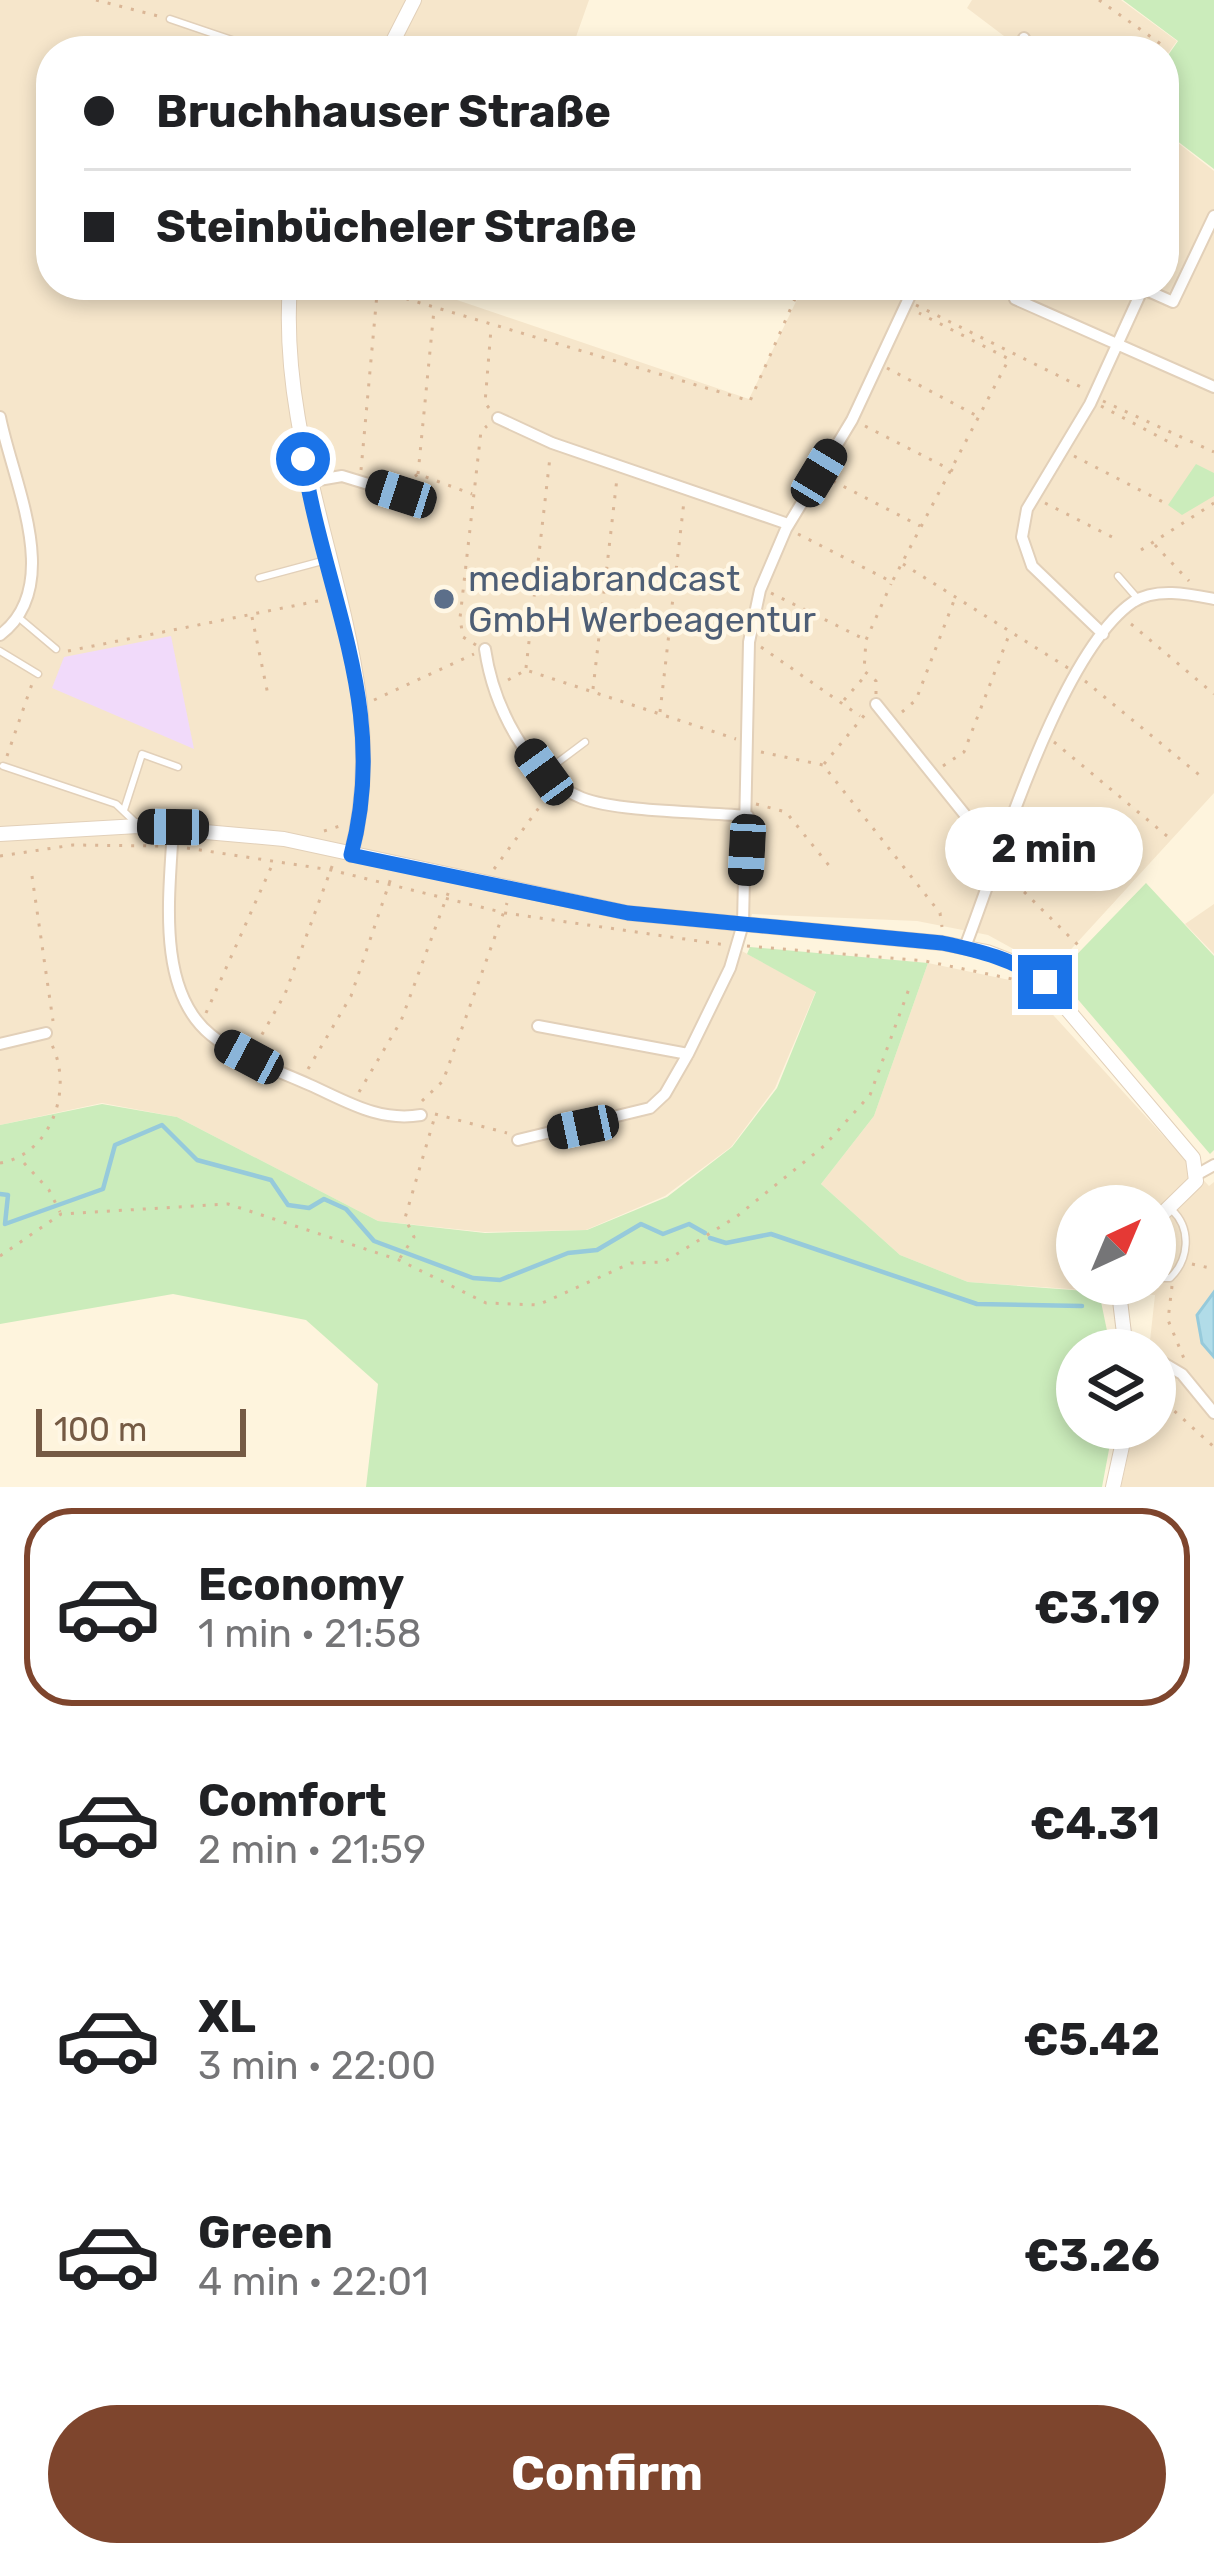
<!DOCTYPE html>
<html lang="en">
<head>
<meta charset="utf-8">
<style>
	body { margin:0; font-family:Rubik,sans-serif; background:#f2f2f2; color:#202124; height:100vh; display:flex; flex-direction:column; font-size:45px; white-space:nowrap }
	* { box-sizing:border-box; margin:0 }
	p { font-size:39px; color:#757577 }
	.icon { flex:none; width:66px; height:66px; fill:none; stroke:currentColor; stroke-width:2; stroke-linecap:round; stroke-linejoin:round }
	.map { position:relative; height:1487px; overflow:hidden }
	.side { display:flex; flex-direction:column; background:#fff; flex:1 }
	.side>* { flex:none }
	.guide { position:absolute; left:36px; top:36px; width:1143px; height:264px; border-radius:48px; box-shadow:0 6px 18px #0003; display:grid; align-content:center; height:264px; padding:0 48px; background:#fff }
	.needle { width:78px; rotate:44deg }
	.tools { position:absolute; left:1056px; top:1185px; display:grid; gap:24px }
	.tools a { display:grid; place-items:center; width:120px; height:120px; border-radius:50%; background:#fff; box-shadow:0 6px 18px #0003; font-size:60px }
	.scale { position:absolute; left:36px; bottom:30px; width:210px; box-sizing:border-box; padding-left:12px; border:6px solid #755a44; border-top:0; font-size:33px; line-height:42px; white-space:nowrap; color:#755a44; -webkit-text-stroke:9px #fff7e5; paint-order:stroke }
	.end { position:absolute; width:54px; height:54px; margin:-27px; border:15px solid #1a73e8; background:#fff; box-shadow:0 0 0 6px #fff }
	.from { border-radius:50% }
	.bubble { position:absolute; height:84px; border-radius:42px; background:#fff; box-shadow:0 6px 18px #0003; font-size:39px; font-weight:700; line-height:84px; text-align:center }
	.car { position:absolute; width:36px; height:72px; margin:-36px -18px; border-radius:15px; box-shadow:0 0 9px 3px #0007; background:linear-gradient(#222 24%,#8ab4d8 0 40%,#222 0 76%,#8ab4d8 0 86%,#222 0) }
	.guide b { display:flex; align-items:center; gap:42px; height:114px; font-size:45px }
	.guide b+b { border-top:3px solid #e0e0e0 }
	.guide i { width:30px; height:30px; background:#202124 }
	ul { padding:21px 0 0; list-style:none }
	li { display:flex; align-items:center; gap:36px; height:198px; margin:0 24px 18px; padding:0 24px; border:6px solid transparent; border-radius:48px }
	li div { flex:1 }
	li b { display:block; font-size:45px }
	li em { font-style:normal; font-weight:700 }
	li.active { border-color:#7e452d }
	li>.icon { width:108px; height:108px; stroke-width:1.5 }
	.cta { display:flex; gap:24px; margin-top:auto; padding:24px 48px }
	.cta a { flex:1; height:138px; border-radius:72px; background:#7e452d; color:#fff; font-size:48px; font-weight:700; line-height:138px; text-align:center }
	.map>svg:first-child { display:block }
</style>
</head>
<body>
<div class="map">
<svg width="1214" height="1487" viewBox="0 0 1214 1487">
	<rect width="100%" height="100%" fill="#fef4dd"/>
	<!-- residential -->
	<path fill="#f6e6cb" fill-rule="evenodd" d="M 0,0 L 589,0 L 571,51 L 51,51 L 51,285 L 413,285 L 749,399 L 804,285 L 891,285 L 908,293 L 911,285 L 1164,285 L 1164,132 L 1214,171 L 1214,793 L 1052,970 L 988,935 L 917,921 L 752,914 L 740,950 L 816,991 L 775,1088 L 731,1147 L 665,1196 L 586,1230 L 484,1232 L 378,1221 L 177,1117 L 102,1103 L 0,1125 Z
		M 972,0 L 1121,0 L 1177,41 L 1164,59 L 1164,51 L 1004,51 L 1008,39 L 967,8 Z
		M 1214,904 L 1214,954 L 1185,924 Z
		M 928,963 L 1024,983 L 1209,1186 L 1214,1182 L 1214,1487 L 1121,1487 L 1134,1428 L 1155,1428 L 1155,1350 L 1149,1350 L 1155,1295 L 968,1282 L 900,1255 L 821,1184 L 874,1116 ZM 1077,1206 L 1155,1206 L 1155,1284 L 1077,1284 Z"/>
	<!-- education -->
	<path fill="#f1dafa" d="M 171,636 L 194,749 L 52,688 L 64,657 Z"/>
	<!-- green -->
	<path fill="#cbecbb" d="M 1123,0 L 1214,0 L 1214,169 L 1164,131 L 1164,61 L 1178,41 Z
		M 1196,464 L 1214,473 L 1214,496 L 1182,515 L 1168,505 Z
		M 1146,883 L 1214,956 L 1214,1150 L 1210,1154 L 1057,975 Z
		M 750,947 L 928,963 L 874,1116 L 821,1184 L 900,1255 L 968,1282 L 1099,1292 L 1111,1350 L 1077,1350 L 1077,1428 L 1113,1428 L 1102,1487 L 366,1487 L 378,1384 L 306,1320 L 173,1294 L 0,1324 L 0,1125 L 102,1104 L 177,1117 L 378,1221 L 485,1233 L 587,1230 L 667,1197 L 732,1147 L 777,1088 L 816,992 L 747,954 Z"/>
	<!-- water -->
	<path fill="#b1dce8" stroke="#96cadb" stroke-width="3" d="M 1214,1292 L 1214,1357 L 1202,1343 L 1197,1315 Z"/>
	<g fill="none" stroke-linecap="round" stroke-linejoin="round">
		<!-- stream -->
		<path stroke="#96cadb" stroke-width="4.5" d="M 0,1194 L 8,1195 L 5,1224 L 103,1189 L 115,1145 L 162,1125 L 197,1160 L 271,1180 L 288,1205 L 309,1208 L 324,1199 L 346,1209 L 374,1241 L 473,1278 L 500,1280 L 568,1253 L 597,1250 L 641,1224 L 663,1234 L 689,1224 L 705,1233
			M 710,1238 L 726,1243 L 771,1234 L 977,1304 L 1082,1306"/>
		<defs>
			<path id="service" d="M 170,19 L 264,51
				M 1118,576 L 1138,599
				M 259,578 L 326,560
				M 18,617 L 56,649
				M 0,651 L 38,674
				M 3,766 L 116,804 L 136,823
				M 545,772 L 585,742
				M 124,810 L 142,754 L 178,767
				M 1155,1278 L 1170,1278 C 1189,1260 1192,1229 1172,1210"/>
			<path id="minor" d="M 1018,51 L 1024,38
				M 1135,285 L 1173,302 L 1214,216
				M 1015,299 L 1214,387
				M 0,417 C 13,483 65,586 0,635
				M 498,418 L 552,443 L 788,524
				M 307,482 L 342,476 L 401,494
				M 1103,634 L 1032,566 L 1022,537 L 1027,509 L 1090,404 L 1143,288
				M 485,649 C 493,704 527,776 582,798 C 617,812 707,812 748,816
				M 876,704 L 978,831 L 1002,849
				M 173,827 C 170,891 155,990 211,1035 C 239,1058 277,1070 310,1085 C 348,1102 379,1122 421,1115
				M 965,947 C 999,860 1059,653 1133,602 C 1156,587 1189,594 1214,599
				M 538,1026 L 688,1054
				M 0,1044 L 46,1033
				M 518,1140 L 650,1108 L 665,1094 L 688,1054 L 730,968 L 743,924 L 749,642 L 760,590 L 786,529 L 852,420 L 915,285
				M 1198,1174 L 1214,1165
				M 1155,1358 L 1182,1374 L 1214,1413"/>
			<path id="tertiary" d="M 388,51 L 414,0
				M 290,285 C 275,485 402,666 351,855
				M 0,834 L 138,826 L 284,839 L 628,913 L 942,943 L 987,952 L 1026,967 L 1045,983 L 1193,1158 L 1196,1181 L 1155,1221
				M 1118,1284 L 1126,1350
				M 1113,1487 L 1126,1428"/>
		</defs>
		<!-- service casing -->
		<use href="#service" stroke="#e2d0b9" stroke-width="9"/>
		<!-- minor casing -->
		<use href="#minor" stroke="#e2d0b9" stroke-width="14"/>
		<!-- tertiary casing -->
		<use href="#tertiary" stroke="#e2d0b9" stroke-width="16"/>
		<!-- path -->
		<path stroke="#dab696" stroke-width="3" stroke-dasharray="3 9" stroke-linecap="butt" d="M 96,0 L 158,16
			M 1099,0 L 1165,47
			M 360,285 L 750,401 L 801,285
			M 877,285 L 897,295
			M 916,305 L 1085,389
			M 887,368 L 979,417
			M 1103,401 L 1214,452
			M 1101,406 L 1184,450
			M 489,408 L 485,403 L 491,329
			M 865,426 L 953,471
			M 1074,456 L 1163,502
			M 361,470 L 377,294
			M 418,474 L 434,310
			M 833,481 L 920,526
			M 405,483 L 418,474 L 472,494
			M 1045,503 L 1118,540
			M 798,534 L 892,582 L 1009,359 L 919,313
			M 1155,545 L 1189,581
			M 1141,550 L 1214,503
			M 903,564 L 1068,668
			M 771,593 L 864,639
			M 252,617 L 268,695
			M 1131,624 L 1214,694
			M 476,645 L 463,637 L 460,618 L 481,431 L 487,426
			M 761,647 L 860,716
			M 68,651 L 323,600
			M 526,668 L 550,457
			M 508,680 L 526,670 L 736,739
			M 1085,681 L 1203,778
			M 593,689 L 617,478
			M 876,694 L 876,681 L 864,671 L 866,640 L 891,584
			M 374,700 L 474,654
			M 844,700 L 865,676
			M 660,712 L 684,501
			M 902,712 L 916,700 L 955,598
			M 1054,742 L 1167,836
			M 761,752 L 823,765 L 940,913 L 942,927
			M 7,756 L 33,681
			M 824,764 L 867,712
			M 943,766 L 964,752 L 1009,635
			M 756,804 L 786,812 L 831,868
			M 1028,808 L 1118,881
			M 324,831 L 343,825
			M 187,848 L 331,870 L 505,913 L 726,945
			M 0,856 L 73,845 L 159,846
			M 494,869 L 549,794
			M 1007,875 L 1081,948
			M 32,876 L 53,1021
			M 747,946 L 925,961 L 1017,980
			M 206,1013 L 273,863
			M 256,1045 L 285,994 L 334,861
			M 308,1069 L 351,996 L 392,875
			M 359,1092 L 401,1021 L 450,888
			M 422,1101 L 443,1081 L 507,903
			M 435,1114 L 507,1133
			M 0,1163 C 50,1155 74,1091 52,1045
			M 24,1163 L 49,1190 L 60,1212
			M 0,1256 L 61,1214 L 228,1204 L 399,1260 L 486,1303 L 538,1305 L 631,1263 L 664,1262 L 736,1217 L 824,1146 L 870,1095 L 910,986
			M 400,1258 L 414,1237 L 405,1218 L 435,1116
			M 1192,1264 L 1214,1269
			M 1172,1286 L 1168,1320 L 1185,1361
			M 1155,1389 L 1168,1390 L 1171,1408 L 1214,1447"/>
		<!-- service -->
		<use href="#service" stroke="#fff" stroke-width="6"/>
		<!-- minor -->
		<use href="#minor" stroke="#fff" stroke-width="10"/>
		<!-- tertiary -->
		<use href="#tertiary" stroke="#fff" stroke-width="14"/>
	</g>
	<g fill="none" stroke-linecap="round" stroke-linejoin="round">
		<!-- route -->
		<path stroke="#1a73e8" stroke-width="15" d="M 303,459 C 326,600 390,710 351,855 L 628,913 L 942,943 C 980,951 1014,959 1045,982"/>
	</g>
	<!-- markers -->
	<circle fill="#5c6f8a" stroke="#fff7e5" stroke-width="4.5" cx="444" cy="599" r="12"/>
	<g text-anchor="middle" stroke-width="9" stroke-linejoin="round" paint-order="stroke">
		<!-- service labels -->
		<g font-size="36" fill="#4e5e75" stroke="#fff7e5" text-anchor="start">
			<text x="468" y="591">mediabrandcast<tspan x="468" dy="41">GmbH Werbeagentur</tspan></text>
		</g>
	</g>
</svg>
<div class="tools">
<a><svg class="needle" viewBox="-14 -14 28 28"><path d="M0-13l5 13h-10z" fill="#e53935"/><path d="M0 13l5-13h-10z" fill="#757577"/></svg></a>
<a><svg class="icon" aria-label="layers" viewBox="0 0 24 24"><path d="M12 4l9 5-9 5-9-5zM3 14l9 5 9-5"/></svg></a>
</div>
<div class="scale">100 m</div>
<i class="end from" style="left:303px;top:459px"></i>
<i class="end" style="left:1045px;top:982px"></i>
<div class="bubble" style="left:945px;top:807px;width:198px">2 min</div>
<i class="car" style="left:819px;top:473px;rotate:31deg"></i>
<i class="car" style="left:401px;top:494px;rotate:288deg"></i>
<i class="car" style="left:544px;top:772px;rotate:324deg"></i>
<i class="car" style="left:173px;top:827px;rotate:271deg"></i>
<i class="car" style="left:747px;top:850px;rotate:183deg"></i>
<i class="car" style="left:249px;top:1057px;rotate:298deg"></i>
<i class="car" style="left:583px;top:1127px;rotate:258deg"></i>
<div class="guide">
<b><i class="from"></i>Bruchhauser Straße</b>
<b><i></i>Steinbücheler Straße</b>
</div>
</div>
<section class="side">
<ul>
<li class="active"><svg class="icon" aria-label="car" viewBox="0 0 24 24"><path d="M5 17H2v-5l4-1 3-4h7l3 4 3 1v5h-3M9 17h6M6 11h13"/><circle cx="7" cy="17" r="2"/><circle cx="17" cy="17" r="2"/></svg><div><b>Economy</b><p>1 min · 21:58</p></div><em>€3.19</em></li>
<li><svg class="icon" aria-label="car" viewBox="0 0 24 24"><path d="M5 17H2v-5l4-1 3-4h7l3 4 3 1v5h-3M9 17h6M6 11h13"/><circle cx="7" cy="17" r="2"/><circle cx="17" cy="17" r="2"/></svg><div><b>Comfort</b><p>2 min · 21:59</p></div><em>€4.31</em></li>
<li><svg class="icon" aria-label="car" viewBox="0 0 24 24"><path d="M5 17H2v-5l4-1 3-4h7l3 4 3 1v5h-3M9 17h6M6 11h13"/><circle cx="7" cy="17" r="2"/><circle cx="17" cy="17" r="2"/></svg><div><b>XL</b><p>3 min · 22:00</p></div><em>€5.42</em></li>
<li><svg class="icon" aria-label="car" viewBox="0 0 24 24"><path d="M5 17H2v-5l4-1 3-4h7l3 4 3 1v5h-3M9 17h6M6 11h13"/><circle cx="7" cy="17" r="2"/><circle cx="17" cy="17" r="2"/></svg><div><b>Green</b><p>4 min · 22:01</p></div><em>€3.26</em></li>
</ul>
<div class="cta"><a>Confirm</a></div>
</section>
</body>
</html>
